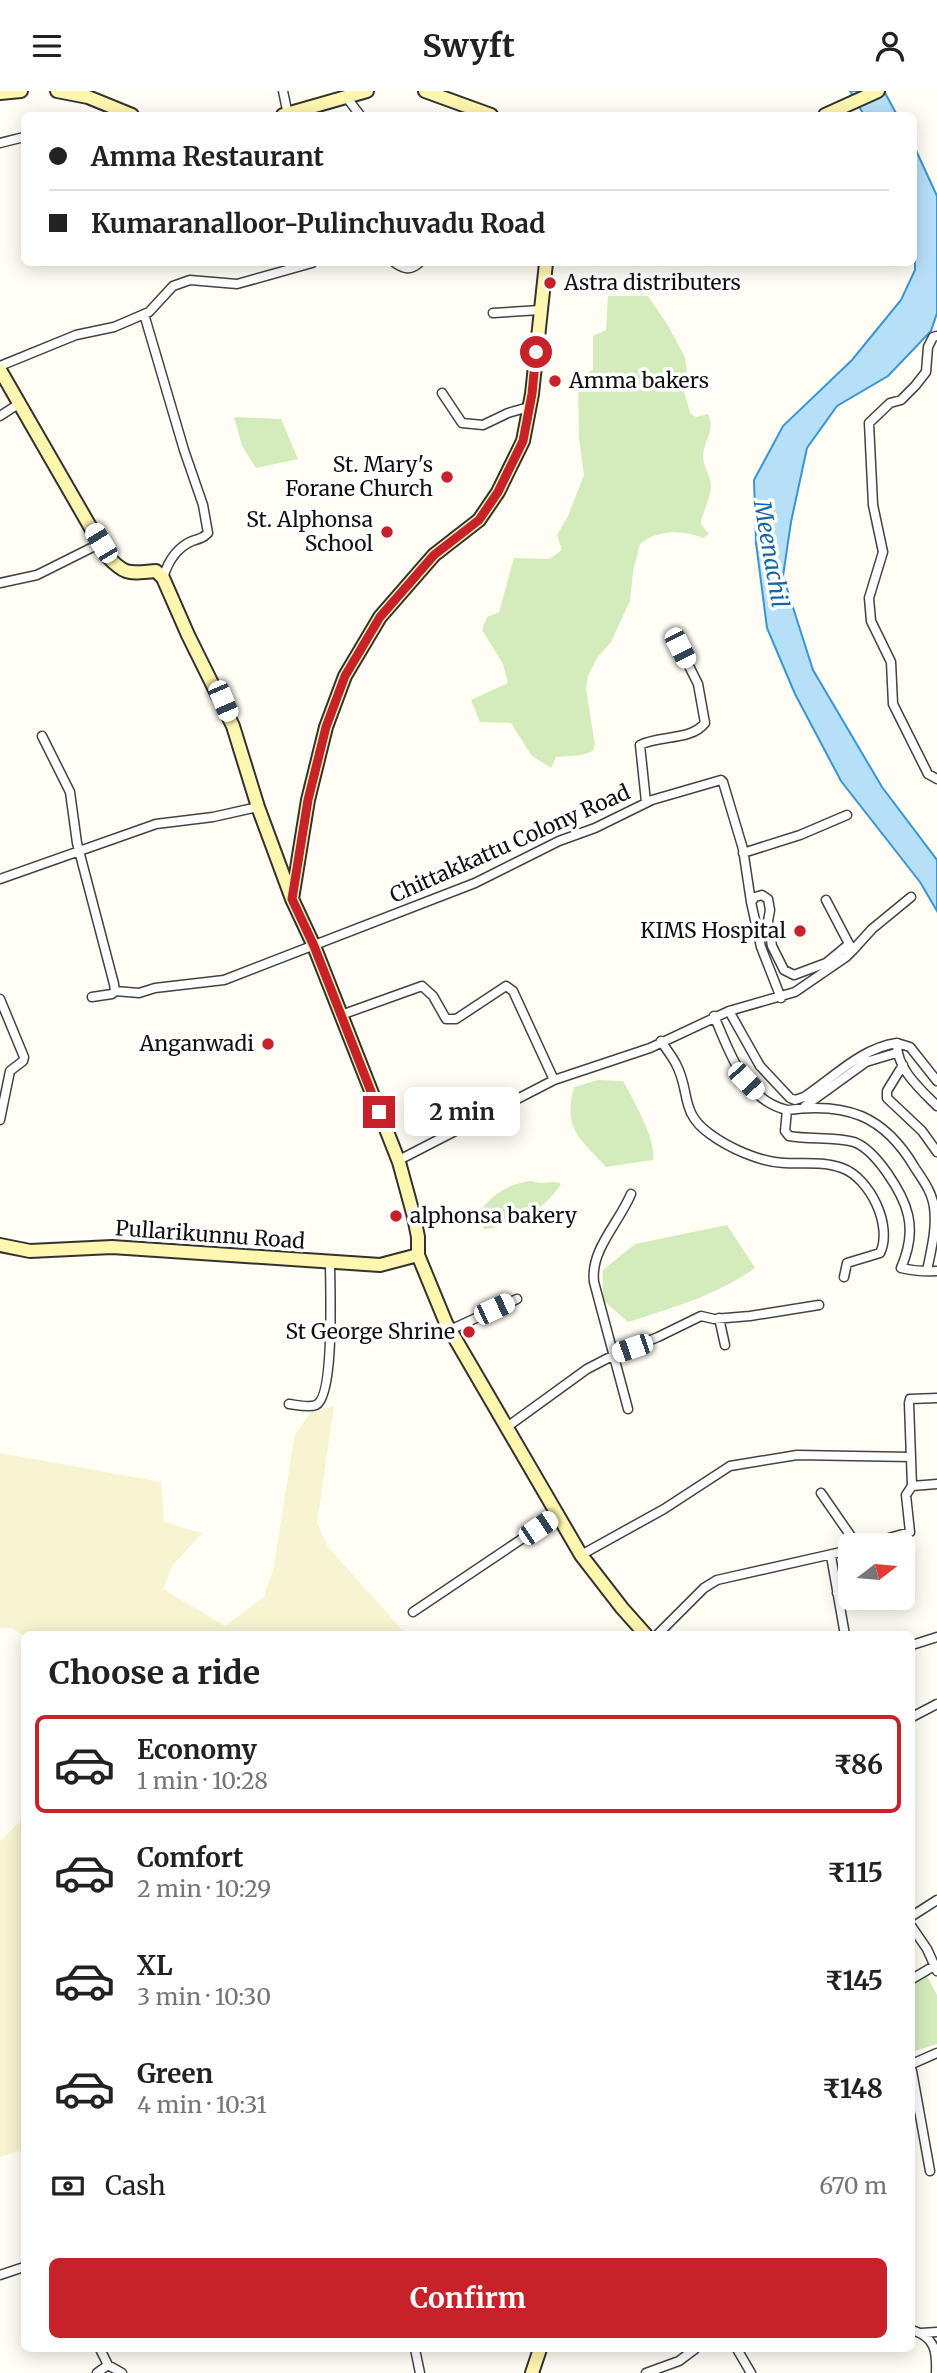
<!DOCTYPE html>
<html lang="en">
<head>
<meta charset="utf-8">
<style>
	body { margin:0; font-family:Merriweather,serif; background:#f2f2f2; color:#222; height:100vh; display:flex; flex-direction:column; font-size:26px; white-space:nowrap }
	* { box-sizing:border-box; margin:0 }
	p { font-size:23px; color:#767676 }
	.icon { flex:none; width:38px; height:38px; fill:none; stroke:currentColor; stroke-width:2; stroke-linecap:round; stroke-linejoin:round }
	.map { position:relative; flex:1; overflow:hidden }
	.panel { position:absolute; left:21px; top:1540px; width:894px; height:721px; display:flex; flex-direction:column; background:#fff; border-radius:10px; box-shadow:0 4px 18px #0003 }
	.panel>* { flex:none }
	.hud { position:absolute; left:21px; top:21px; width:896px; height:154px; border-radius:10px; box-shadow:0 4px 18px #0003; display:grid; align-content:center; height:154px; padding:0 28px; background:#fff }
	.needle { width:46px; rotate:74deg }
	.buttons { position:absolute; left:838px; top:1442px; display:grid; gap:14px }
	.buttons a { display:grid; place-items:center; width:77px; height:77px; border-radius:10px; background:#fff; box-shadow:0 4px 18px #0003; font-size:35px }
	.end { position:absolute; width:32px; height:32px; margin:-16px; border:9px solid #c72229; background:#fff; box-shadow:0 0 0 4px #fff }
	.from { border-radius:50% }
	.bubble { position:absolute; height:49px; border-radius:10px; background:#fff; box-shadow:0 4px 18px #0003; font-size:23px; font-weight:700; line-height:49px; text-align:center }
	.car { position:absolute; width:21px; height:42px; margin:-21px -10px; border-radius:9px; box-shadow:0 0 5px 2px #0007; background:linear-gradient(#fff 24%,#345 0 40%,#fff 0 76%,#345 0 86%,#fff 0) }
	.hud b { display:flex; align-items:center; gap:24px; height:66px; font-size:26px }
	.hud b+b { border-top:2px solid #e0e0e0 }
	.hud i { width:18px; height:18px; background:#222 }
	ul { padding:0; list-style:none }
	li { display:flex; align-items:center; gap:21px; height:98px; margin:0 14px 10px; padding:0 14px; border:4px solid transparent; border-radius:10px }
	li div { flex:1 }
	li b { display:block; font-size:26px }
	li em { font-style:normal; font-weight:700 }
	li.current { border-color:#c72229 }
	li>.icon { width:63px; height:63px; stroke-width:1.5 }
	h2 { padding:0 28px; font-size:32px; line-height:84px }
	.pay { display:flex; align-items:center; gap:18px; height:77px; padding:0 28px; font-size:26px }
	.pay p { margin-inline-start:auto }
	.button { display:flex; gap:14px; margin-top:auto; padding:14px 28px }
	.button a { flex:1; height:80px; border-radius:10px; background:#c72229; color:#fff; font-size:28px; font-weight:700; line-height:80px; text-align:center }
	header { display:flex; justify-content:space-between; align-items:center; height:91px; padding:0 28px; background:#fff; font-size:32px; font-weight:700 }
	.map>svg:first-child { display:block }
</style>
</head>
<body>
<header><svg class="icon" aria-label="menu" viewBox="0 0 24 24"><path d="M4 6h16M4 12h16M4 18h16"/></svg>Swyft<svg class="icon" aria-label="person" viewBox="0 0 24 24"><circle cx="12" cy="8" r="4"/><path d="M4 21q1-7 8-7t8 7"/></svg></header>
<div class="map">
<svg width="937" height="2282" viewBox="0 0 937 2282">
	<rect width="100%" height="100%" fill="#fffdf4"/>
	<!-- farmland -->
	<path fill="#f7f4d2" d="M 334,1315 L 317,1432 L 328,1456 L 406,1543 L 24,1544 L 24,1545 L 12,1537 L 0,1537 L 0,1362 L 161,1391 L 164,1431 L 202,1442 L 172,1475 L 163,1498 L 225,1535 L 264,1506 L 273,1479 L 295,1343 L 311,1321 Z
		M 24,1727 L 24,2058 L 0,2066 L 0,1750 Z"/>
	<!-- green -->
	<path fill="#d4ecbb" d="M 608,205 L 648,205 L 667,233 L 685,266 L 687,281 L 684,300 L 690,322 L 696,326 L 708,323 C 716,340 704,348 703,365 C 703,375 711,385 711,396 C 710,409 702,421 701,433 L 709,443 L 703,447 C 683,439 658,438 640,453 L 633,481 L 630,510 L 611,551 L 597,567 L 588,585 L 586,598 L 595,654 L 593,660 L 582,664 L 556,666 L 551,677 L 531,664 L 511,632 L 480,631 L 471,609 L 508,592 L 503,573 L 482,539 L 487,526 L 499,521 L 514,467 L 549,468 L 562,459 L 557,444 L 568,425 L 584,384 L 579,347 L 578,287 L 593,279 L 593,245 L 606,239 Z
		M 234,326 L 281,328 L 298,368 L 256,377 L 242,355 Z
		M 598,989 L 623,990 C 633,1008 657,1050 653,1069 L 606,1076 C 579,1046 563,1039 574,996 Z
		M 533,1090 C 543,1095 551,1088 561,1093 C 546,1116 531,1123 506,1132 C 498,1135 493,1138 484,1138 L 478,1126 C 486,1105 511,1091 533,1090 Z
		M 727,1134 L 755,1177 C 717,1204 672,1217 628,1231 L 603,1209 L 603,1179 L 635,1153 Z
		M 927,1885 L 937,1904 L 937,1953 L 912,1961 L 912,1892 Z"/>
	<!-- water -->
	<path fill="#b6dff8" stroke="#3a95d2" stroke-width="2" d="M 850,0 L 884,0 L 897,24 L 864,24 Z
		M 914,55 L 937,105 L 937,222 L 931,240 L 888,285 L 837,315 L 807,357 L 791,431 L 783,485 L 813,579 L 882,696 L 937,769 L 937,820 L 920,791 L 841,690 L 795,603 L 767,537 L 756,452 L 754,389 L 783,335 L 852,269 L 901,209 L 915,179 Z"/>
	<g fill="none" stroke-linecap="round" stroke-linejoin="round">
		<defs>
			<path id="street" d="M 283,0 L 288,24
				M 347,7 L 360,24
				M 0,52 L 24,46
				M 395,172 C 404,178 410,180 419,172
				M 493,222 L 540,219
				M 144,223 L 184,359 L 203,414 L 208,442 C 203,447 199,448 192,450 C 176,457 168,470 163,487
				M 937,245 L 933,246 L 928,256 L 926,281 L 915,295 L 901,309 L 890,312 L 869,332 L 873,414 L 883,461 L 869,507 L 871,530 L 891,571 L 893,613 L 928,683 L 937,688
				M 0,275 L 76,244 L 114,236 L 149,221 L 173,195 L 190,189 L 237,193 L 312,172
				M 442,302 L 462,332 L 483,334 L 508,322 L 529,316
				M 0,325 L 20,312
				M 0,492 L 37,484 L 101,452
				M 42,645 L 70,701 L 77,752 L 114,893 L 115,900 L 112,903 L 92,906
				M 646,711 L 640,654 C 659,644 691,650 705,632 L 698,593 L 680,557
				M 743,762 L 800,744 L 847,724
				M 0,788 L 156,733 L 213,726 L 258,716
				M 853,859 L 872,838 L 911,806
				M 115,900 L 139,902 L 155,897 L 224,889 L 475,792 L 559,750 L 595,737 L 652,709 L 721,689 L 723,691 L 743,758 L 751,811
				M 781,907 L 761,856 L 751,811 L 755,806 L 762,804 L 768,808 L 770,819 L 768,830 L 772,855 L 784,879 L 794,884 L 826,872 L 849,853 L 826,809
				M 0,908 L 24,966 L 23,970 L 10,980 L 0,1029
				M 729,920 L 760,975 L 790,1007 L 795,1009 L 804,1006 C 833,987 861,957 897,952 C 896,977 920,998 937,1015
				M 341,924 L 422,895 L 433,905 L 446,928 L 456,928 L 506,895 L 513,900 L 554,989
				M 714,925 C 730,961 744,1009 787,1019
				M 661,950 C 666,958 672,965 676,973 C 691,1001 679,1021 710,1043 C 729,1057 760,1071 784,1072 C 803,1073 824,1070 842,1077 C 870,1087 893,1135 880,1162 L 847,1172 L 844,1186
				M 897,952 L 910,956 L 937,990
				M 903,974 L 887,1000 L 887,1007 L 922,1040 L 937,1061
				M 805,1015 L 866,971 L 896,962
				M 399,1069 L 554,989 L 650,957 L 729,920 L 795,901 L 846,866 L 853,859 L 849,853
				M 927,1180 C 931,1159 937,1138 934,1116 C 932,1101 923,1089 915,1077 C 884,1024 846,1011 787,1019 L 785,1040 L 789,1045 C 810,1049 834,1045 854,1051 C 876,1059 903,1102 908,1124 C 912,1141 908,1161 901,1177 C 914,1180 924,1181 937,1180
				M 719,1227 L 725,1254
				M 450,1239 L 517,1208
				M 289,1313 C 297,1314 309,1317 316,1314 C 335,1305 330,1193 330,1171
				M 628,1318 L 594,1191 C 590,1159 619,1132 631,1103
				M 507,1336 L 587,1278 L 614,1264 L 658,1246 L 701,1225 L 714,1228 L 750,1225 L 819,1214
				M 912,1395 L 937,1393
				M 821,1402 L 857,1454
				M 864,1454 L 910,1441 L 906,1404 L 912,1395 L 909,1312 L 910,1308 L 937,1307
				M 581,1464 L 664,1418 L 730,1375 L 797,1364 L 911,1366
				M 831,1465 L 845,1544
				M 837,1502 L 850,1500
				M 413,1521 L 559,1423
				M 657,1544 L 704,1497 L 717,1489 L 850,1459
				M 912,1554 L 937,1546
				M 912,1626 L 937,1613
				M 912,1825 L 937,1809
				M 912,1836 L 927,1858 L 937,1880
				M 912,1888 L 934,1875
				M 912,1973 L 937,1962
				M 912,1980 L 930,2080
				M 0,2184 L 24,2176
				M 912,2239 C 935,2246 937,2260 936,2282
				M 921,2242 L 937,2241
				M 100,2258 L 108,2274
				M 415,2258 L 420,2282
				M 737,2258 L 751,2282
				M 97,2282 L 108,2274 L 122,2282
				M 646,2282 L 679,2270 L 695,2258"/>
			<path id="secondary" d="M 57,0 L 88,6 L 132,24
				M 425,0 L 491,24
				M 0,2 L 21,0
				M 283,24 L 367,0
				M 825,24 L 878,0
				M 0,279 L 107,465 C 126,485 129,482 156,480 L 163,487 L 188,544 L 233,635 L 258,716 L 292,808 L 314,855 L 399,1071 L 414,1126 L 418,1146 L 418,1164 L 446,1232 L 581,1464 L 622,1517 L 646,1544
				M 292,808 L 308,709 L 326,636 L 345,585 L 380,526 L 434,464 L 479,429 L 498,401 L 523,350 L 532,303 L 546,172
				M 0,1154 L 30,1160 L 112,1156 L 380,1174 L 418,1164
				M 532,2282 L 540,2258"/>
		</defs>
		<!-- street casing -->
		<use href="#street" stroke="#434343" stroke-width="11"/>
		<!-- secondary casing -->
		<use href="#secondary" stroke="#323232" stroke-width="16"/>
		<!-- street -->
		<use href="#street" stroke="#fff" stroke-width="8"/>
		<!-- secondary -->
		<use href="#secondary" stroke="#fff6af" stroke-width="12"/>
	</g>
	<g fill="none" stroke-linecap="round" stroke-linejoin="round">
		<!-- route -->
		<path stroke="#c72229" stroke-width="9" d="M 379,1021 L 314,855 L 292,808 L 308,709 L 326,636 L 345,585 L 380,526 L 434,464 L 479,429 L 498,401 L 523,350 L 532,303 L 536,261"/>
	</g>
	<!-- markers -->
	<g fill="#c72229" stroke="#fff" stroke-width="2.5">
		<circle cx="550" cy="192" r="7"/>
		<circle cx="555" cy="290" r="7"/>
		<circle cx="447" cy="386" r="7"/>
		<circle cx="387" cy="441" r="7"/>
		<circle cx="800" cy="840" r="7"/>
		<circle cx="268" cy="953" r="7"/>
		<circle cx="396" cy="1125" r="7"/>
		<circle cx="469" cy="1241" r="7"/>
	</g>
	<g text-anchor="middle" stroke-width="7" stroke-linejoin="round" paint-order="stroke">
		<!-- poi labels -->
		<g font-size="21" fill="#101010" stroke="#fff" text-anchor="end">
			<text x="564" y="199" text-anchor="start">Astra distributers</text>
			<text x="569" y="297" text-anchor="start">Amma bakers</text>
			<text x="433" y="381">St. Mary's<tspan x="433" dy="24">Forane Church</tspan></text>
			<text x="373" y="436">St. Alphonsa<tspan x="373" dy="24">School</tspan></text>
			<text x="786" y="847">KIMS Hospital</text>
			<text x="254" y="960">Anganwadi</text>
			<text x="410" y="1132" text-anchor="start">alphonsa bakery</text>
			<text x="455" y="1248">St George Shrine</text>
		</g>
		<!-- street labels -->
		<g font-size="21" fill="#101010" stroke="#fff">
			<text transform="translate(510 753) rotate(-24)" y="7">Chittakkattu Colony Road</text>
			<text transform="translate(210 1144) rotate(4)" y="7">Pullarikunnu Road</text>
		</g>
		<!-- water labels -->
		<g font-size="23" font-style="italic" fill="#1367a8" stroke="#fff">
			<text transform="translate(771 463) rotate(80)" y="8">Meenachil</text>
		</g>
	</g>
</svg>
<div class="buttons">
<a><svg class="needle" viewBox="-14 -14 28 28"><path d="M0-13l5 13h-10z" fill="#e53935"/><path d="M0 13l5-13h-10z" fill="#767676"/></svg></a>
</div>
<i class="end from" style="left:536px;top:261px"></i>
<i class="end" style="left:379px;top:1021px"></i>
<div class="bubble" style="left:404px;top:996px;width:116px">2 min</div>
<i class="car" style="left:101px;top:452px;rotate:329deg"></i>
<i class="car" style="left:680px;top:557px;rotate:153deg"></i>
<i class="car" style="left:223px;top:610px;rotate:157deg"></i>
<i class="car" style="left:746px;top:990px;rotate:137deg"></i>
<i class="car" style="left:494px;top:1218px;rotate:65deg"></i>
<i class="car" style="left:632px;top:1257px;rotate:251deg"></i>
<i class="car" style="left:538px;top:1437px;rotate:56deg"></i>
<div class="hud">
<b><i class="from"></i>Amma Restaurant</b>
<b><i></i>Kumaranalloor-Pulinchuvadu Road</b>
</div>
<section class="panel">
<h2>Choose a ride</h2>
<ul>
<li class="current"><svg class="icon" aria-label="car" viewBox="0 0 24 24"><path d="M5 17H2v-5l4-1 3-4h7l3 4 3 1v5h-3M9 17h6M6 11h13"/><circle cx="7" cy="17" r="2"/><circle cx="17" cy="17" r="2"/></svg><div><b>Economy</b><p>1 min · 10:28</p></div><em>₹86</em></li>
<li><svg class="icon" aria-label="car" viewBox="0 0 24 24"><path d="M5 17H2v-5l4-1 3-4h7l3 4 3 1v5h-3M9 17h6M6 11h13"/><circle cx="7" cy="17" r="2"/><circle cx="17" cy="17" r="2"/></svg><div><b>Comfort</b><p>2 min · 10:29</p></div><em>₹115</em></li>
<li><svg class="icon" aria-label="car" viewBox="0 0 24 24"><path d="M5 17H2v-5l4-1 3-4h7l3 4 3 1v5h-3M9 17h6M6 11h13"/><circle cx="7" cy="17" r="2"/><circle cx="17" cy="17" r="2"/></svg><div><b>XL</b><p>3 min · 10:30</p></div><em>₹145</em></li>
<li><svg class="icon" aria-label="car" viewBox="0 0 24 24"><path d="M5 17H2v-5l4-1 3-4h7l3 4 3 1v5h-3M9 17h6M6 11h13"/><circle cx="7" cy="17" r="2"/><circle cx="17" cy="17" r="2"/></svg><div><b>Green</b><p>4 min · 10:31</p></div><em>₹148</em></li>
</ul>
<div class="pay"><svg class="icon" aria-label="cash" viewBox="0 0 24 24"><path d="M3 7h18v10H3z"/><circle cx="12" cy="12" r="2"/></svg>Cash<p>670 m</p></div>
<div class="button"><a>Confirm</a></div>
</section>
</div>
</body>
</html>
